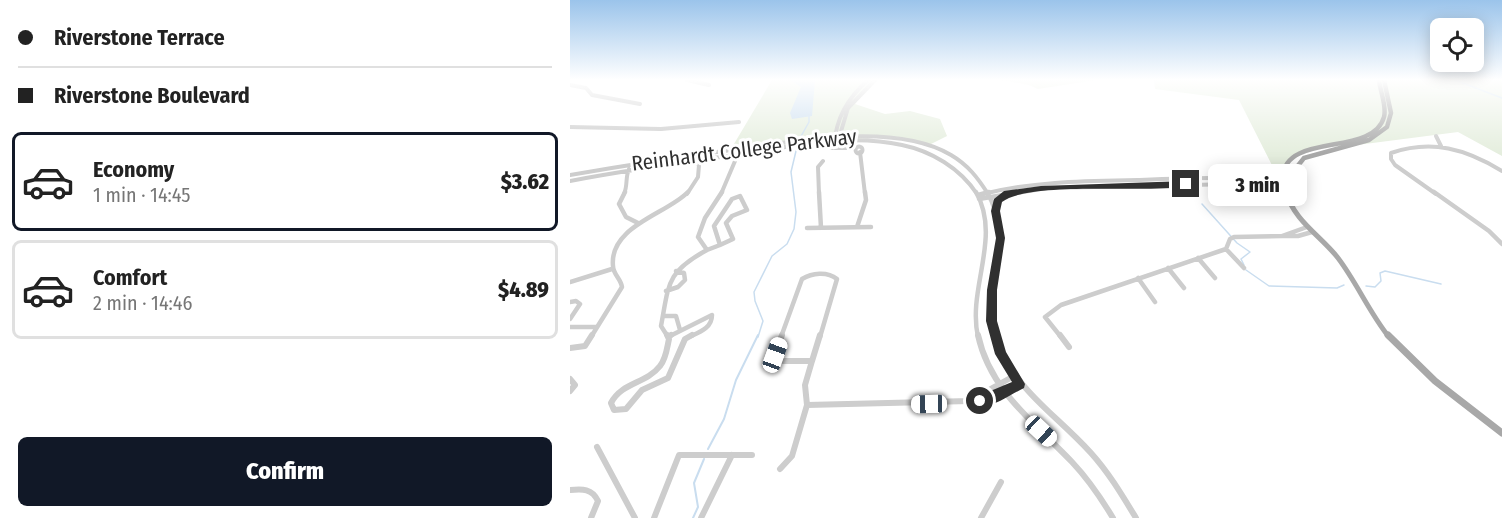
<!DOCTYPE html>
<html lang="en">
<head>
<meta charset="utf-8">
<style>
	body { margin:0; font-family:"Fira Sans Condensed",sans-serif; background:#f6f6f6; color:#222; height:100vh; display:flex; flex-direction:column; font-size:22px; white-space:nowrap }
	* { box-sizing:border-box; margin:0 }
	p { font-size:20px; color:#767676 }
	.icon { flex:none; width:33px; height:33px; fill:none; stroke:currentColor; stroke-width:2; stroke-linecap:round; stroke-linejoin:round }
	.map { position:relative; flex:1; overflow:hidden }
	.drawer { display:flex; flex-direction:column; background:#fff; width:570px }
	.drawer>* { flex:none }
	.banner { display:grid; align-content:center; height:132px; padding:0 18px; background:#fff }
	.tools { position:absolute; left:860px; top:18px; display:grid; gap:12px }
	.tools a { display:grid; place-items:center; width:54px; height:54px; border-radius:9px; background:#fff; box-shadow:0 3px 15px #0003; font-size:30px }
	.end { position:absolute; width:27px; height:27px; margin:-14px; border:8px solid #303030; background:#fff; box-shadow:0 0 0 3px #fff }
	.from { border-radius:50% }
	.bubble { position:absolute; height:42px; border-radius:9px; background:#fff; box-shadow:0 3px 15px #0003; font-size:20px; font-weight:800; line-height:42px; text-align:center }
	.car { position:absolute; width:18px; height:36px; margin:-18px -9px; border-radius:8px; box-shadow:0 0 4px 2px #0007; background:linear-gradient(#fff 24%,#345 0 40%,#fff 0 76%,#345 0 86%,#fff 0) }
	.banner b { display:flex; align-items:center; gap:21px; height:57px; font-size:22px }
	.banner b+b { border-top:2px solid #e0e0e0 }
	.banner i { width:15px; height:15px; background:#222 }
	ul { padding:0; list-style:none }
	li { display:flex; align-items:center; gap:18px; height:99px; margin:0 12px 9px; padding:0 6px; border:3px solid #e0e0e0; border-radius:9px }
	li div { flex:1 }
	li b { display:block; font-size:22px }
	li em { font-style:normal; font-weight:800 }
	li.active { border-color:#111827 }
	li>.icon { width:54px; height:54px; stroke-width:1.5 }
	.primary-button { display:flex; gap:12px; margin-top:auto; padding:12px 18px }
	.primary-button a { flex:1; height:69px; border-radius:9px; background:#111827; color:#fff; font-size:24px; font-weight:800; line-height:69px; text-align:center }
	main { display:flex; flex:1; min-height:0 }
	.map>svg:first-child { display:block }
</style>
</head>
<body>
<main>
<section class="drawer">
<div class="banner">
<b><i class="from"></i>Riverstone Terrace</b>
<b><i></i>Riverstone Boulevard</b>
</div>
<ul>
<li class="active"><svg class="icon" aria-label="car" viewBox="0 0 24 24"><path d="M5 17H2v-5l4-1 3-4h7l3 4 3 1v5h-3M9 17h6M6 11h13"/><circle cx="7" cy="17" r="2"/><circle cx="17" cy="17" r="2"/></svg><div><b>Economy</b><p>1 min · 14:45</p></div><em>$3.62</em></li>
<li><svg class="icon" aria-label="car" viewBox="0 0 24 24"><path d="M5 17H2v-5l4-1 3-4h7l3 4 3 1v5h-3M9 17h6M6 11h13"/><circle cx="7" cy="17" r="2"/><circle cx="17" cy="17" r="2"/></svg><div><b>Comfort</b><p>2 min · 14:46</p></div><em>$4.89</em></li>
</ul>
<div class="primary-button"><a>Confirm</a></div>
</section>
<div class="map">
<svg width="932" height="518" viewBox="0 0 932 518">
	<rect width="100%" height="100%" fill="#fff"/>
	<!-- green -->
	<path fill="#e5eede" d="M 202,80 L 302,80 L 285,104 L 315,114 L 340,111 L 370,119 L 377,136 L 357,146 L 331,138 L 300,138 L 246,142 L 158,154 Z
		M 432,80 L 526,80 L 468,89 L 459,85 Z
		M 584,80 L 932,80 L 932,156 L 888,132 L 787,145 L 755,147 L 731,154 L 720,162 L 709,179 L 669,100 L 585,89 Z"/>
	<!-- water -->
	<path fill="#c9ddef" d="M 220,80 L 245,80 L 242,116 L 222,119 L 220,113 L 231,87 Z"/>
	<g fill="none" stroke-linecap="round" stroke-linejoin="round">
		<!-- stream-far1 -->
		<path stroke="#c9ddef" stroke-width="1.5" d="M 885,80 L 932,98
			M 230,138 L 239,122 L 239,115
			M 632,204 L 667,243 L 680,252 L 671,259 L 674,265
			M 676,270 L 699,286 L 767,288 L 774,285
			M 796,286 L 805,287 L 811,281 L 810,273 L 815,271 L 871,284
			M 188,337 L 193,321 L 185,301 L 184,292 L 202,256 L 217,244 L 224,229 L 226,212 L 221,172 L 226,151"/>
		<!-- stream -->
		<path stroke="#c9ddef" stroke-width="2" d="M 138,449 L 154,419 L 166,380 L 188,335
			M 123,518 L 128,507 L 124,483 L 134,459"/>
		<!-- minor-far2 -->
		<path stroke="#cdcdcd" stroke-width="4" d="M 117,80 L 139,85
			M 298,80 C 277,99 266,118 264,146 L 266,148 L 278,108 L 305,80
			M 0,85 L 16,88 L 22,95 L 70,104
			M 0,127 L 91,129 L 169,122
			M 866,136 L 871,146
			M 254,145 L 263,148 L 286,148
			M285.5 150a3.5 3.5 0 1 1 7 0a3.5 3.5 0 1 1-7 0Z
			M 290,152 L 295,194
			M 0,175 C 58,165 117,156 175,148 C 234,140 327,123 381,155 C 398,165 408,178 418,194
			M 0,181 C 57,170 115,162 172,154 C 224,146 279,133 332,145 C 361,151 390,168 407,194
			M 54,194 C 58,185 55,178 59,169
			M 117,194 L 128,177 L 129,165 L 123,162
			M 151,194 L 168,154
			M 249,194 L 248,167 L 253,161
			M 413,194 C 465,181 516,181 568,180 C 618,178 666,176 715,182
			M 442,194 L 477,188 L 712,183
			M 866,194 L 825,165 L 821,159 L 821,153 C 862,139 896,149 932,171"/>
		<!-- minor-far1 -->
		<path stroke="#cdcdcd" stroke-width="4.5" d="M 55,192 L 49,204 L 56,217 L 68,223
			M 249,192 L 251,228
			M 406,192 C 432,238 397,288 408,337
			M 417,192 C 444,237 414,288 425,337
			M 864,192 L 919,231 L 932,244
			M 408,195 L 419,192
			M 170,196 L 177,210 L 162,216 L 156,223 L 163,239 L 150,245 L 144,226 L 162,199 Z
			M 409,199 L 451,192
			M 287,227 L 296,200 L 295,192
			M 237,228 L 301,227
			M 712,236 L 728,236 L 742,232
			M 150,245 L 137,250 L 128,237 L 135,218 L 152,192
			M 656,249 L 674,268
			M 628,258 L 645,278
			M 598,268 L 614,288
			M 568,278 L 585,302
			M 0,282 L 42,269
			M 96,291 L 108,287 L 115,280 L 114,273 L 106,271
			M 0,302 L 6,301 L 10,304 L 0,319
			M 93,316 L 106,316 L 110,330
			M 0,327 L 27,327
			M 21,337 L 52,287 C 51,279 43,274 43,266 C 39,226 97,214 118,192
			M 98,337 L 91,326 C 99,284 96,272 137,250
			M 98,337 L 142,315 C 142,328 130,332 119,337
			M 211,337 L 232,279 C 242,273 257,271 267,279 L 250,337
			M 491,337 L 475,317 L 491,305 L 656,249 L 660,239 L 664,237 L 712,236 L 737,227"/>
		<!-- minor -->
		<path stroke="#cdcdcd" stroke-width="6" d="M 97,335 L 99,339 C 97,348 96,359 90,366 C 76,384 52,382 41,403 L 44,410 L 56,409 L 72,390 L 98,378 L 115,339 L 122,335
			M 212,335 L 205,355 L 210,361 L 242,361
			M 408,335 C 420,391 465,423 502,462 C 518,479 531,498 543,518
			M 425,335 C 446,393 482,410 521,453 C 539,473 552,495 566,518
			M 490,335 L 499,347
			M 98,337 L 101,335
			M 0,348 L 15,346 L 22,335
			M 242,361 L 250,335
			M 444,376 L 399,401 L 421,399 L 449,384
			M 0,379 L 5,385 L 0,391
			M 237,405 L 399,401
			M 27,447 L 65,518
			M 210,469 L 222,456 L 237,405 L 235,385 L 242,361
			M 0,490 C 12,489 22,488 28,501 L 21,518
			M 84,518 L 109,455 L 182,455
			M 131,518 L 162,455
			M 411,518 L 431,482"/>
		<!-- major-far2 -->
		<path stroke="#a8a8a8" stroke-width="4.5" d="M 688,177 L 707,177 L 712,173
			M 687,182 L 704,188 L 709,194
			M 715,182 L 734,158 L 799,140 L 817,127 L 821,113 L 814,80
			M 717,194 C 715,188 712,181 713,176 C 716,132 803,157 814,117 C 817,106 810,91 809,80"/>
		<!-- major-far1 -->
		<path stroke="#a8a8a8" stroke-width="5" d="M 708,192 L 718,203
			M 716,192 C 724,221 751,236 768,258 C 787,283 799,312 819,337"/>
		<!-- major -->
		<path stroke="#a8a8a8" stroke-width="7" d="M 818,335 L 865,381 L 932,433"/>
	</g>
	<!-- sky -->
	<linearGradient id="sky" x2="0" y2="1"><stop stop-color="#9bc4eb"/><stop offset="0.52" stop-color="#fff"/><stop offset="1" stop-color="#fff" stop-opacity="0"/></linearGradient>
	<rect width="932" height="153" fill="url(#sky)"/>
	<!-- route -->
	<path fill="#303030" d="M 616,181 L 621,184 L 619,186 C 577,194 461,180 432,202 L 430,211 L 435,238 L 427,290 L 427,321 L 436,352 L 455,384 L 454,388 C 441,394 421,410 406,405 L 406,397 L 442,382 L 425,354 L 416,321 L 417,290 L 426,238 L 421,211 L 424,199 L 434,191 L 471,186 Z"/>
	<g text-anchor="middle" stroke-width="6" stroke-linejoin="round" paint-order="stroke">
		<!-- street labels -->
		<g font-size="21" fill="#303030" stroke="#fff">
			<text transform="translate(174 150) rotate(-7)" y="7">Reinhardt College Parkway</text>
		</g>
	</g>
</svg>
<div class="tools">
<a><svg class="icon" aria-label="locate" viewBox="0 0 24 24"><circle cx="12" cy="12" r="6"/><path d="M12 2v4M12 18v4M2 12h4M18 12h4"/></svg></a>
</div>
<i class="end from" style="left:410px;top:401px"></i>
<i class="end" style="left:616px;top:184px"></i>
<div class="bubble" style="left:638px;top:164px;width:99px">3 min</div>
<i class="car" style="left:205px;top:355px;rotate:20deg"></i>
<i class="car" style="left:359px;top:404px;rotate:269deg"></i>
<i class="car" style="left:471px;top:431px;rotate:133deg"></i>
</div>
</main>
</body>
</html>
